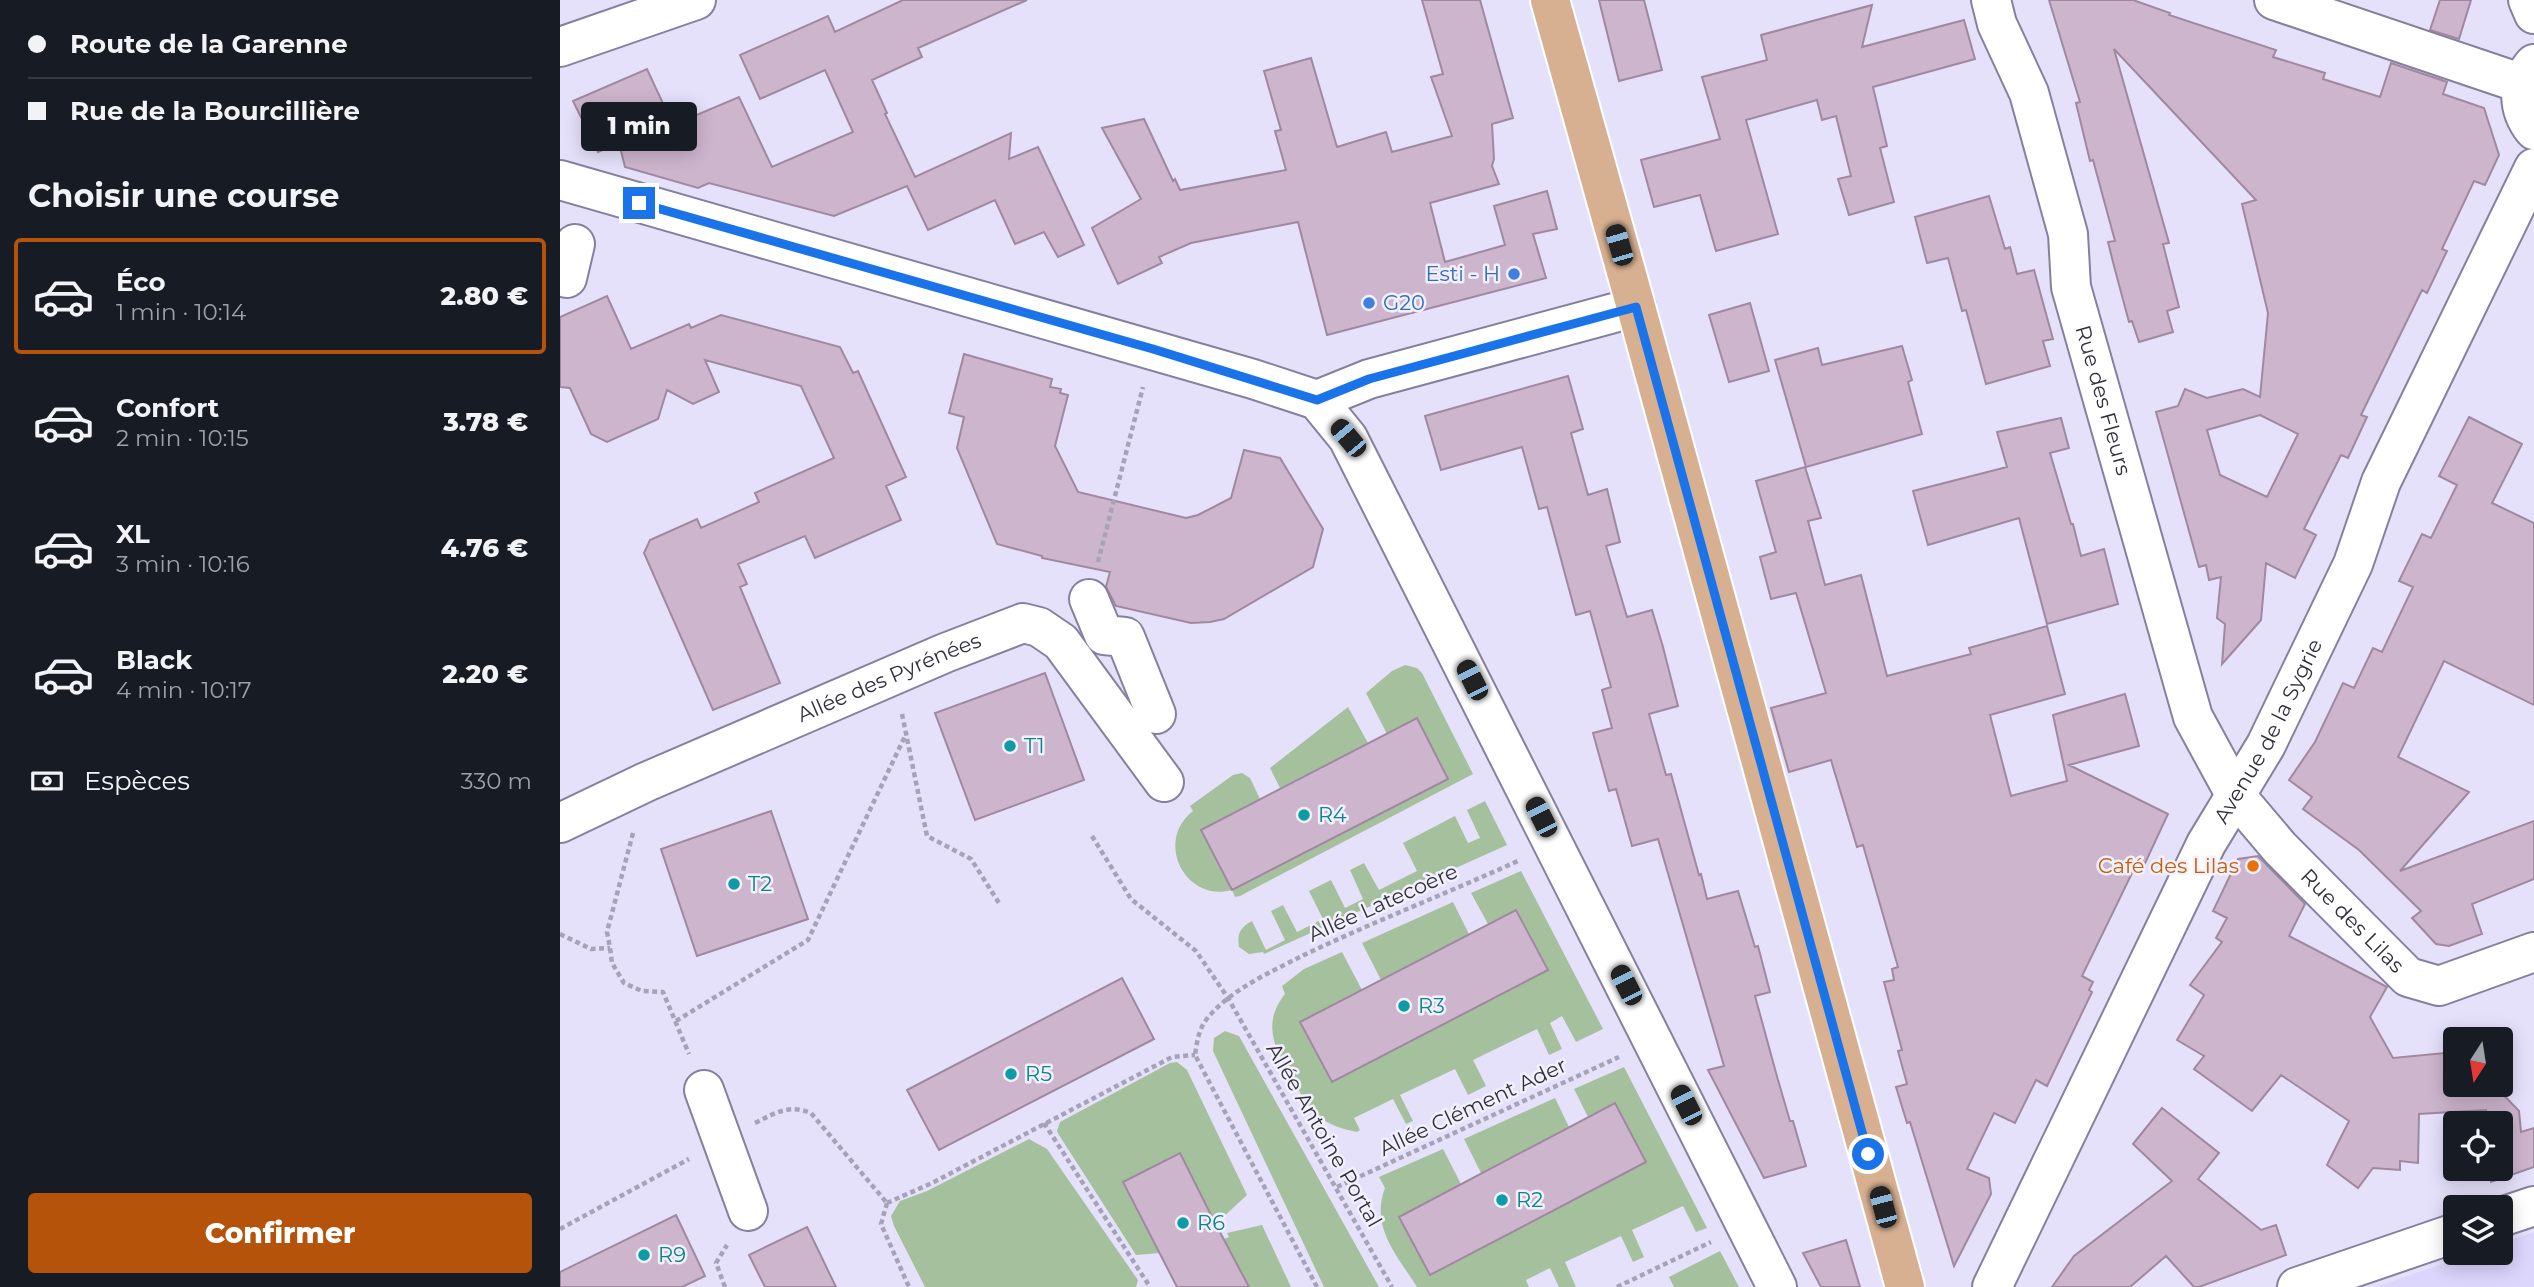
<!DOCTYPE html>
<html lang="fr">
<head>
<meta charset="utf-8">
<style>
	body { margin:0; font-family:Montserrat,sans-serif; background:#20242c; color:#f1f3f6; height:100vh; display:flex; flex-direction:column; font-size:26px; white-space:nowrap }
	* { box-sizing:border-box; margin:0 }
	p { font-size:23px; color:#9ea1a6 }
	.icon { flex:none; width:38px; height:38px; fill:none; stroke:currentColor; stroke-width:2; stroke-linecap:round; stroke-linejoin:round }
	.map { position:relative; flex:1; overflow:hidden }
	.details { display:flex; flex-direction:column; background:#171b24; width:560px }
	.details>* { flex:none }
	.hud { display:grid; align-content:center; height:154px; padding:0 28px; background:#171b24 }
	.needle { width:46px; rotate:192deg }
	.fabs { position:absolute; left:1883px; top:1027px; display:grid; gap:14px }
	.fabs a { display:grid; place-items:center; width:70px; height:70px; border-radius:7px; background:#171b24; box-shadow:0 4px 18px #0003; font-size:35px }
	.end { position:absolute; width:32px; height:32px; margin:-16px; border:9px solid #1a73e8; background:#fff; box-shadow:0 0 0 4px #fff }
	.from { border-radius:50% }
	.bubble { position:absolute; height:49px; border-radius:7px; background:#171b24; box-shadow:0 4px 18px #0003; font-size:23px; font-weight:800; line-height:49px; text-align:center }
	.car { position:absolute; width:21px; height:42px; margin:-21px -10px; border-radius:9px; box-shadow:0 0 5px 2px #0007; background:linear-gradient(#222 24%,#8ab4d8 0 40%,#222 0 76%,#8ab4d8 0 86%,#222 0) }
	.hud b { display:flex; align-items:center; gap:24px; height:66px; font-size:26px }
	.hud b+b { border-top:2px solid #363941 }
	.hud i { width:18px; height:18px; background:#f1f3f6 }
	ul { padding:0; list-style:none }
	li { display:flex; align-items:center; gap:21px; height:116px; margin:0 14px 10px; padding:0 14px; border:4px solid transparent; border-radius:7px }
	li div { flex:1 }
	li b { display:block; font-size:26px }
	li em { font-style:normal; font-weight:800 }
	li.current { border-color:#b45309 }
	li>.icon { width:63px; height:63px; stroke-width:1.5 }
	h2 { padding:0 28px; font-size:32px; line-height:84px }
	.pay { display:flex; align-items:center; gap:18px; height:77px; padding:0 28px; font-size:26px }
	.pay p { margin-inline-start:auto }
	.primary-button { display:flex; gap:14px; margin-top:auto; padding:14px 28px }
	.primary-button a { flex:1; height:80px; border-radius:7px; background:#b45309; color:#fff; font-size:28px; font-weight:800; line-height:80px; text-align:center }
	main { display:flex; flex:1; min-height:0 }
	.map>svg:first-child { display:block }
</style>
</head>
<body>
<main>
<section class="details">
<div class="hud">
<b><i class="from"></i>Route de la Garenne</b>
<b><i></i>Rue de la Bourcillière</b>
</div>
<h2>Choisir une course</h2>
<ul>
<li class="current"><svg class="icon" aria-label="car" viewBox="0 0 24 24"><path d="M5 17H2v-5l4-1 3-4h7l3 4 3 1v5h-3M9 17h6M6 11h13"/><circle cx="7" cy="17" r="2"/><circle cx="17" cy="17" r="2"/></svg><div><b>Éco</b><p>1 min · 10:14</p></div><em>2.80 €</em></li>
<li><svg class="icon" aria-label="car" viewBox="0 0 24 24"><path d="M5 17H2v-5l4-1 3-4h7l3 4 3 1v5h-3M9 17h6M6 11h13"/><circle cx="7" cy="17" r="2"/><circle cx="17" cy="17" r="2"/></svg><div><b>Confort</b><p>2 min · 10:15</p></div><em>3.78 €</em></li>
<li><svg class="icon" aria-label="car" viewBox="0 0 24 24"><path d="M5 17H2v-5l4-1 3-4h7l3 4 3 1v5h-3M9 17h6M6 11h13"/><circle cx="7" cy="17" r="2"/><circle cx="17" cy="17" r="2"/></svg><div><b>XL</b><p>3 min · 10:16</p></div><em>4.76 €</em></li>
<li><svg class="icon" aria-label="car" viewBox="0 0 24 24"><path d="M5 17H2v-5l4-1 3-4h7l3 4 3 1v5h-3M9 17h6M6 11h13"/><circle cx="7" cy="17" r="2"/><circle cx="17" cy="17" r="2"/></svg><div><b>Black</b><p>4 min · 10:17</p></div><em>2.20 €</em></li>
</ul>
<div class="pay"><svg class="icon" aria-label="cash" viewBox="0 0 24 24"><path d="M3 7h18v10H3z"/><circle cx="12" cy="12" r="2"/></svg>Espèces<p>330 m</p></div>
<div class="primary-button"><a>Confirmer</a></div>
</section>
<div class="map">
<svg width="1974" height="1287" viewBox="0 0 1974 1287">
	<rect width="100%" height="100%" fill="#e5e1fb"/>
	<!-- built -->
	<path fill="#dcd5fc" d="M 1974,1232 L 1974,1287 L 1816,1287 L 1913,1253 L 1941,1253 L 1941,1243 Z"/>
	<!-- green -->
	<path fill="#a5c09d" d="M 845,665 L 857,668 L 862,673 L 913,774 L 680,896 L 675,897 L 672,890 C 625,903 594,841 633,811 L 630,806 L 673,775 L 682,773 L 690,778 L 700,799 L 641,830 L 672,889 L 827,734 L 806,693 L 832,671 Z
		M 788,707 L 808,743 L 720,788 L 710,768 Z
		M 925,801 L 947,845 L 704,954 L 703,952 L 689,954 L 679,947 C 677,933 680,928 692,921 L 706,950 L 725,940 L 711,911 L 723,905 L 737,932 L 763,919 L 749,891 L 771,880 L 785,908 L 803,899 L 790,870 L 804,863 L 819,890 L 857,871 L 843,843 L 895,816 L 908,843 L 920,838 L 907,810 Z
		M 961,871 L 1043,1029 L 1016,1042 L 1002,1016 L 990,1023 L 1002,1049 L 989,1055 L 977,1029 L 913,1060 L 926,1086 L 908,1095 L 895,1069 L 840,1095 L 853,1121 L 846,1124 L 833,1099 L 794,1118 L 800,1130 L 797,1132 C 782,1129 769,1125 757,1115 C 747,1107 742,1095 735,1084 C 718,1053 699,1027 725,994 L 722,986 L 744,969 L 782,952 L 802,990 L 740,1023 L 772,1082 L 988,970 L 957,910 L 928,924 L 911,893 Z
		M 893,902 L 909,934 L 821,980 L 802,943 Z
		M 665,1031 L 679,1036 L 819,1287 L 764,1287 L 653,1051 L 654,1038 Z
		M 617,1062 L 627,1070 L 687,1195 L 660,1220 L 658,1216 L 653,1219 L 619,1153 L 563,1182 L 599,1253 L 576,1255 L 499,1135 L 497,1131 L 500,1122 L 610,1063 Z
		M 1064,1067 L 1147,1228 L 1136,1232 L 1123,1206 L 1072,1230 L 1084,1257 L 1073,1262 L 1061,1236 L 1005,1262 L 1016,1287 L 999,1287 L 990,1268 L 966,1280 L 969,1287 L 857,1287 C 837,1255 810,1227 825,1188 L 819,1177 L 883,1149 L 901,1184 L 839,1217 L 871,1275 L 1086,1162 L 1056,1103 L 1028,1117 L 1014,1089 Z
		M 995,1098 L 1009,1127 L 921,1173 L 904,1139 Z
		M 469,1139 L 487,1149 L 578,1280 L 576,1287 L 365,1287 L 334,1226 L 331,1216 L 340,1201 L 367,1191 Z
		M 702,1225 L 731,1287 L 689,1287 L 664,1239 L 669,1237 L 667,1233 Z
		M 1160,1251 L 1179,1287 L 1114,1287 L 1109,1277 Z"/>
	<!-- building -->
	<path fill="#cdb5ce" stroke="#a088a0" stroke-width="2" fill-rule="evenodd" d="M 343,0 L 467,0 L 358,48 L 362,57 L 312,80 L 327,113 L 325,114 L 355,177 L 451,133 L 449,159 L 478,147 L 524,245 L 498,257 L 484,232 L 455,244 L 435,200 L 368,230 L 347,186 L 274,216 L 149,183 L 138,188 L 65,167 L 59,143 L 38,152 L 13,101 L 87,69 L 113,125 L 179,97 L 212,167 L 293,132 L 265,70 L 200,99 L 180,55 L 268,16 L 275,32 Z
		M 862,0 L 920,0 L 953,118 L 932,124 L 934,159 L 932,166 L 939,184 L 870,203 L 885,262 L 945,245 L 934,206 L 987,191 L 997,229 L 973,234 L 986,278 L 767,335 L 738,222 L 631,243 L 599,257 L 602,263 L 558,284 L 532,228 L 581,199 L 542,128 L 584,119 L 613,181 L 615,179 L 620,190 L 726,170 L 715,131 L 721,130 L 704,71 L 751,58 L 777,147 L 826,132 L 832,152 L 892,136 L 871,77 L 883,74 Z
		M 1039,0 L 1084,0 L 1102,70 L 1059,81 Z
		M 1489,0 L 1573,0 L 1610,13 L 1609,15 L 1716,50 L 1713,57 L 1765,73 L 1763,79 L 1820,97 L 1831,63 L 1887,82 L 1883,94 L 1924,108 L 1939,155 L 1925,185 L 1914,181 L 1882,249 L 1887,251 L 1867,293 L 1862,290 L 1801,415 L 1807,417 L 1788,458 L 1781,455 L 1744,529 L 1756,535 L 1735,578 L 1706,563 L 1701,620 L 1662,664 L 1665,624 L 1657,618 L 1661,577 L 1649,580 L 1646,565 L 1639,567 L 1596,412 L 1618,406 L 1625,389 L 1647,398 L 1683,389 L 1700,397 L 1708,313 L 1682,204 L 1696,200 L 1554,49 L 1609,243 L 1603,244 L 1619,307 L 1607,311 L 1613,332 L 1579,342 L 1572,321 L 1569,322 L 1554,266 L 1548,242 L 1555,241 L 1533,160 L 1530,161 L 1516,103 L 1520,102 ZM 1700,415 L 1738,434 L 1707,497 L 1660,475 L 1647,430 Z
		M 1880,0 L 1911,0 L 1899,39 L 1870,30 Z
		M 1312,5 L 1302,47 L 1404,20 L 1415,59 L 1313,87 L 1327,146 L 1320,148 L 1334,202 L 1289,215 L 1278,179 L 1291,176 L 1276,116 L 1262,120 L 1257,100 L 1186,120 L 1218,234 L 1156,251 L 1140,195 L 1094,207 L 1081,160 L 1160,139 L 1142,77 L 1207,60 L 1201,35 Z
		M 1429,196 L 1445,249 L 1450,247 L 1457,274 L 1474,270 L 1493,339 L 1483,341 L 1490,366 L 1426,384 L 1406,310 L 1402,311 L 1388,258 L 1367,263 L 1355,217 Z
		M 47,296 L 71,349 L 129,324 L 131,328 L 161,315 L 280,347 L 293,373 L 298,371 L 346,477 L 326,486 L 341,520 L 255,558 L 245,536 L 178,564 L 187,584 L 180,587 L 220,683 L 153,710 L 84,553 L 90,540 L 137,519 L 141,528 L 199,502 L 195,493 L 274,458 L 241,386 L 145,360 L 159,392 L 133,404 L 107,390 L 98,419 L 47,442 L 31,434 L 10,388 L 0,387 L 0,317 Z
		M 1190,303 L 1209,371 L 1169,382 L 1149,315 Z
		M 1342,346 L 1352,380 L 1348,382 L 1362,434 L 1246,467 L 1215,360 L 1258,348 L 1262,365 Z
		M 404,354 L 492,379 L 490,387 L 501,389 L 500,393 L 508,395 L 495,446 L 518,492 L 626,518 L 638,515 L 671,498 L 684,450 L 720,458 L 763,529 L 753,567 L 664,619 L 650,622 L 631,623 L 556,606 L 546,587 L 550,572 L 482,558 L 482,556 L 437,544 L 397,448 L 404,417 L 389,413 Z
		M 1008,376 L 1023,429 L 1011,433 L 1028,495 L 1047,489 L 1060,542 L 1046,546 L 1067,617 L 1092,610 L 1103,647 L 1118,706 L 1089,714 L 1106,775 L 1111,774 L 1139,875 L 1141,874 L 1147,899 L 1178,891 L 1195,947 L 1198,946 L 1210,992 L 1195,996 L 1218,1080 L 1230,1121 L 1233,1121 L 1246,1166 L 1204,1178 L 1148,1070 L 1164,1066 L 1098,839 L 1072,846 L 1056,789 L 1049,791 L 1033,733 L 1052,728 L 1042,690 L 1051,687 L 1030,611 L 1016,615 L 987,507 L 979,509 L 962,447 L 881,470 L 865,416 Z
		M 1909,417 L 1962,444 L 1932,503 L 1974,523 L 1974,705 L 1884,661 L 1838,757 L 1909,792 L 1840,871 L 1974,821 L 1974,879 L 1912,904 L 1922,934 L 1889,946 L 1876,944 L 1852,918 L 1861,911 L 1799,850 L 1743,809 L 1752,797 L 1729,780 L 1755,742 L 1783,683 L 1794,688 L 1813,648 L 1822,652 L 1853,587 L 1839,581 L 1862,534 L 1871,538 L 1897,485 L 1879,476 Z
		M 1501,418 L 1509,448 L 1490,453 L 1511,524 L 1513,524 L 1521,556 L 1544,549 L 1558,604 L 1487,624 L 1459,518 L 1368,545 L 1353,491 L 1447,467 L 1437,432 Z
		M 1245,467 L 1261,518 L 1248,521 L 1265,585 L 1301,575 L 1327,676 L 1411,654 L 1409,648 L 1487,626 L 1505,694 L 1430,715 L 1451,796 L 1507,781 L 1493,715 L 1565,694 L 1579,746 L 1509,765 L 1608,814 L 1580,874 L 1573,871 L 1522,976 L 1533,982 L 1529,990 L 1532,992 L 1487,1086 L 1476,1080 L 1455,1123 L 1434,1113 L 1407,1169 L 1429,1178 L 1431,1194 L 1394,1266 L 1350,1122 L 1347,1123 L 1336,1087 L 1347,1084 L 1338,1051 L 1342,1050 L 1324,982 L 1334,980 L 1332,969 L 1338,967 L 1303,845 L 1297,847 L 1271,760 L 1229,772 L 1211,708 L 1266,693 L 1236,593 L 1211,599 L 1200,557 L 1216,552 L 1196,481 Z
		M 485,673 L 524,780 L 415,820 L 375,713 Z
		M 857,718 L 888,779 L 672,890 L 641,830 Z
		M 211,811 L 248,919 L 137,956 L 101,849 Z
		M 1698,856 L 1745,904 L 1729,936 L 1827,987 L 1810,1017 L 1833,1058 L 1895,1052 L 1895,1085 L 1934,1085 L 1959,1111 L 1961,1132 L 1974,1128 L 1974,1167 L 1931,1182 L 1930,1169 L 1941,1169 L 1941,1124 L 1927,1124 L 1926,1110 L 1859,1114 L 1858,1163 L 1840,1161 L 1840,1170 L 1813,1168 L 1798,1188 L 1767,1165 L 1789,1121 L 1721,1075 L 1692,1111 L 1634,1069 L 1644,1056 L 1617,1040 L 1644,995 L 1630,985 L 1662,942 L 1656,938 L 1667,918 L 1653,911 L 1678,859 Z
		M 956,910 L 988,970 L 772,1082 L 740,1022 Z
		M 562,978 L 594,1039 L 379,1150 L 347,1090 Z
		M 1055,1103 L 1086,1162 L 870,1275 L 839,1217 Z
		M 1602,1108 L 1659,1153 L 1638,1179 L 1701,1230 L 1716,1225 L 1726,1255 L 1639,1287 L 1634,1287 L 1606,1256 L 1570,1287 L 1492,1287 L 1514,1256 L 1612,1181 L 1573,1144 Z
		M 620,1153 L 653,1219 L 689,1287 L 617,1287 L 563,1182 Z
		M 116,1215 L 145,1276 L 122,1287 L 0,1287 L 0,1272 Z
		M 247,1227 L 276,1287 L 205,1287 L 189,1255 Z
		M 1286,1240 L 1300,1287 L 1261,1287 L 1243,1253 Z"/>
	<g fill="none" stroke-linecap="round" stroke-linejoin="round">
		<defs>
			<g id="minor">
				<path id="s1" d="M 1431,0 L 1437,24 L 1469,93 L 1508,234 L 1511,287 L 1633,717 L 1676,796 L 1720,848 L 1848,977 L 1879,986 L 1974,952"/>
				<path d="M 1714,0 L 1963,84"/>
				<path d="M 1968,0 L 1974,14"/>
				<path d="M 0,47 L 136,0"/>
				<path d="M 1974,64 C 1956,84 1958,110 1974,130"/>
				<path d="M 0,180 L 693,379 L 757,400 L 788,438 L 1217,1287"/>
				<path d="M 0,276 L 7,278 L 15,244"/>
				<path d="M 757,400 L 809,379 L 1076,307"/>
				<path d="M 529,599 L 544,635 L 565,637 L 596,714"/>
				<path id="s2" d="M 0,823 L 86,782 L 385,653 L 463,623 L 479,627 L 501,642 L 604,782"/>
				<path d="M 144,1090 L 188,1211"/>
				<path d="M 1941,1217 L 1974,1206"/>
				<path id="s3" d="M 1432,1287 L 1646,844 L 1706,745 L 1793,564 L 1821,482 L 1974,168"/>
				<path d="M 1737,1287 L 1895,1233"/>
			</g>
			<path id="major" d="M 990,0 L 1076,307 L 1345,1287"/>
		</defs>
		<!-- minor casing -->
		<use href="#minor" stroke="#86809e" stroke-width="42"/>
		<!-- major casing -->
		<use href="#major" stroke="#fff" stroke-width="42"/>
		<!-- path -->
		<path stroke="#a6a3b8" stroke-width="4.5" stroke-dasharray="5 3.5" stroke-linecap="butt" d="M 538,562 L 583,387
			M 342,714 L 367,836 L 411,859 L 439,903
			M 73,833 L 47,932 L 50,948 L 52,963 L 64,983 L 82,991 L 103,992 L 129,1054
			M 532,836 L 571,899 L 636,951 L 668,998 L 832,1287
			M 0,934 L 31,949 L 50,948
			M 116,1021 L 248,940 L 347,732
			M 195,1123 C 215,1113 229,1104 251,1113 L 327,1203
			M 484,1123 L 590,1287
			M 777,1187 L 1059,1057
			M 327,1203 L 372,1183 L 612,1057 L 635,1055
			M 327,1203 L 321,1224 L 349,1287
			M 0,1229 L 129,1159
			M 165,1287 L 156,1263 L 167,1245
			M 757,1287 L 635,1055 C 637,1043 638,1031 646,1020 C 669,990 711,972 744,955 C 815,921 888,893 960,860
			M 1057,1287 L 1151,1242"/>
		<!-- minor -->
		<use href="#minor" stroke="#fff" stroke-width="38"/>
		<!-- major -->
		<use href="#major" stroke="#d7b091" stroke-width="38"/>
	</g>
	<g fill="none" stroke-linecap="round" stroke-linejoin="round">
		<!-- route -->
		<path stroke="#1a73e8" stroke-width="9" d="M 79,203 L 593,349 L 757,400 L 809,379 L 1076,307 L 1308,1154"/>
	</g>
	<!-- markers -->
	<g fill="#3f7fe0" stroke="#f2f0fd" stroke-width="2.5">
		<circle cx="954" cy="274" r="7"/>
		<circle cx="809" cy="303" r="7"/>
	</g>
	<g fill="#0f9aa8" stroke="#f2f0fd" stroke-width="2.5">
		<circle cx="450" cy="746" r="7"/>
		<circle cx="744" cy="815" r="7"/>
		<circle cx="174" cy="884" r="7"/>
		<circle cx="844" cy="1006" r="7"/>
		<circle cx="451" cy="1074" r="7"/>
		<circle cx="942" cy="1200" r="7"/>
		<circle cx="623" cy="1223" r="7"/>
		<circle cx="84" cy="1255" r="7"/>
	</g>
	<circle fill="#e8710a" stroke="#f2f0fd" stroke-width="2.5" cx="1693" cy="866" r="7"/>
	<g text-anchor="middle" stroke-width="5" stroke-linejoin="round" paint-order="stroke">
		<!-- shop labels -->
		<g font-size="21" fill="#366cbe" stroke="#f2f0fd" text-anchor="end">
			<text x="940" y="281">Esti - H</text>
			<text x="823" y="310" text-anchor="start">G20</text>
		</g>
		<!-- street labels -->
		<g font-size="21" fill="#322f3c" stroke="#f2f0fd">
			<text dy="7" stroke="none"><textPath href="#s1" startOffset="418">Rue des Fleurs</textPath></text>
			<text dy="7" stroke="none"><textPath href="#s2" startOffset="360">Allée des Pyrénées</textPath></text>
			<text dy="7" stroke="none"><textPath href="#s3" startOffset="621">Avenue de la Sygrie</textPath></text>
			<text transform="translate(823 903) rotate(-24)" y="7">Allée Latecoère</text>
			<text dy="7" stroke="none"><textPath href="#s1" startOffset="1008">Rue des Lilas</textPath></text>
			<text transform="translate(913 1107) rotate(-25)" y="7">Allée Clément Ader</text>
			<text transform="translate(764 1135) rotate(60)" y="7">Allée Antoine Portal</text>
		</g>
		<!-- culture labels -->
		<g font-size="21" fill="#0d838f" stroke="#f2f0fd" text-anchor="start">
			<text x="464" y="753">T1</text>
			<text x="758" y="822">R4</text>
			<text x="188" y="891">T2</text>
			<text x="858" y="1013">R3</text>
			<text x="465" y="1081">R5</text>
			<text x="956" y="1207">R2</text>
			<text x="637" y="1230">R6</text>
			<text x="98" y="1262">R9</text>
		</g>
		<!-- food labels -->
		<g font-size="21" fill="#c56008" stroke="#f2f0fd" text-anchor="end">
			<text x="1679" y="873">Café des Lilas</text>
		</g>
	</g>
</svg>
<div class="fabs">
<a><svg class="needle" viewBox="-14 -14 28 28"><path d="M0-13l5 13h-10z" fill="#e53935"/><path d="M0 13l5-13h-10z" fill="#9ea1a6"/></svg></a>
<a><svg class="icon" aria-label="locate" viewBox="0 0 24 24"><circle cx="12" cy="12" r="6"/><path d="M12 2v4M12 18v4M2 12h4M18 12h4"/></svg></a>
<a><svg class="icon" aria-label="layers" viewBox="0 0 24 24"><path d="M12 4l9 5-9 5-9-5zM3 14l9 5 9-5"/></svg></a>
</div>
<i class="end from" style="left:1308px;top:1154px"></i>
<i class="end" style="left:79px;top:203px"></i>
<div class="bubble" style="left:21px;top:102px;width:116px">1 min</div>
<i class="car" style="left:1059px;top:245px;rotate:344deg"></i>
<i class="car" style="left:788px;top:438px;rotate:320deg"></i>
<i class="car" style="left:912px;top:680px;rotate:333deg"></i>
<i class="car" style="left:981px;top:817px;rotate:333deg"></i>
<i class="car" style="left:1066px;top:985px;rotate:333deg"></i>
<i class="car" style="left:1126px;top:1105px;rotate:333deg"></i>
<i class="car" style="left:1323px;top:1207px;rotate:345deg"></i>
</div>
</main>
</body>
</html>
